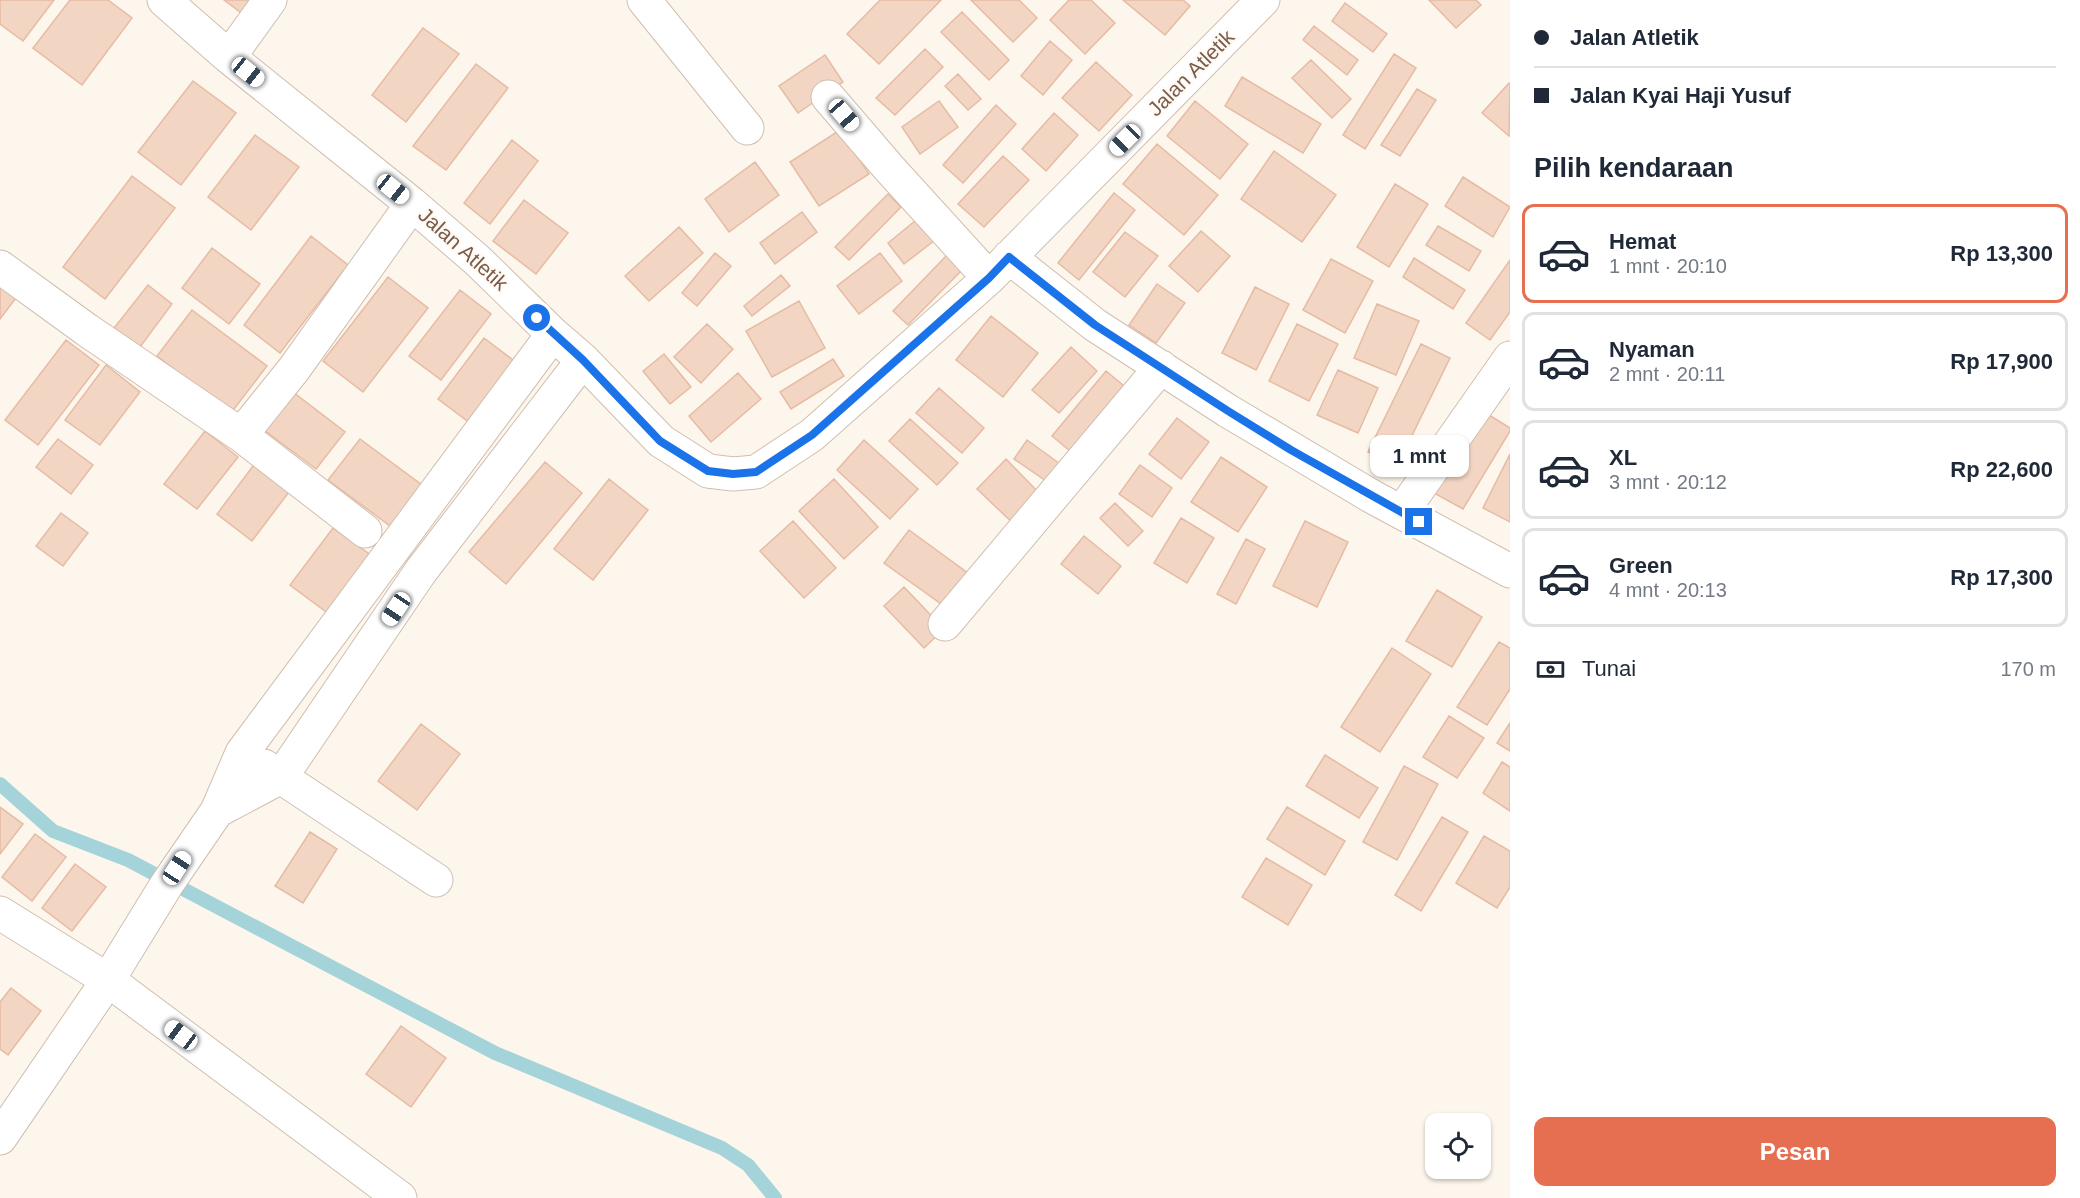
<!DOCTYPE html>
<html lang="id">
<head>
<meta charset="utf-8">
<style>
	body { margin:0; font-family:Arial,sans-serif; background:#f6f6f7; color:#1f2937; height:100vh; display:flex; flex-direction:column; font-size:22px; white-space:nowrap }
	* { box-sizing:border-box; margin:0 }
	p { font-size:20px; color:#747a83 }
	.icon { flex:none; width:33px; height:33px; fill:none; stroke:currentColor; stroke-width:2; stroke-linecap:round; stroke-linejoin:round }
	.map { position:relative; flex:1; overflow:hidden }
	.side { display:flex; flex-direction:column; background:#fff; width:570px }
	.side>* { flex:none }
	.banner { display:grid; align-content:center; height:132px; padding:0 24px; background:#fff }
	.fabs { position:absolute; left:1425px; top:1113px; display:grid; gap:12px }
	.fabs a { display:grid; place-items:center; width:66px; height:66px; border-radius:12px; background:#fff; box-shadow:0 2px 4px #0004; font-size:30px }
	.end { position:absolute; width:27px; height:27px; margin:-14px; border:8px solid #1a73e8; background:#fff; box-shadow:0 0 0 3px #fff }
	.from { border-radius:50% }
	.bubble { position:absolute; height:42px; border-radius:12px; background:#fff; box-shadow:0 2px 4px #0004; font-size:20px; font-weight:700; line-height:42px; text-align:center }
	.car { position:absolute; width:18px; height:36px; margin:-18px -9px; border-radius:8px; box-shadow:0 0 4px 2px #0007; background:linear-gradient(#fff 24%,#345 0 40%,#fff 0 76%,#345 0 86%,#fff 0) }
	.banner b { display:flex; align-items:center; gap:21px; height:57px; font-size:22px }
	.banner b+b { border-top:2px solid #e0e1e3 }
	.banner i { width:15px; height:15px; background:#1f2937 }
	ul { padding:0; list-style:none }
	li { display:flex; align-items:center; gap:18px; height:99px; margin:0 12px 9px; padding:0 12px; border:3px solid #e0e1e3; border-radius:12px }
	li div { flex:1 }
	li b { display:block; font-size:22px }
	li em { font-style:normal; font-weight:700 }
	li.on { border-color:#e76f51 }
	li>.icon { width:54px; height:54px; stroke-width:1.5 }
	h2 { padding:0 24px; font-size:27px; line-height:72px }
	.pay { display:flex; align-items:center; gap:15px; height:66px; padding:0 24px; font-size:22px }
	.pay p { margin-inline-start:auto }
	.button { display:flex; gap:12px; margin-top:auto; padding:12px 24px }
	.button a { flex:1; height:69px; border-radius:12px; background:#e76f51; color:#fff; font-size:24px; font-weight:700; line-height:69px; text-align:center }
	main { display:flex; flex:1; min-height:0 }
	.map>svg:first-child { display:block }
</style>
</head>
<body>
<main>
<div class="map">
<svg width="1510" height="1198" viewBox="0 0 1510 1198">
	<rect width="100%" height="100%" fill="#fdf6ec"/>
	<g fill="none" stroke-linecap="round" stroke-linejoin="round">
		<!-- stream -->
		<path stroke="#a5d3da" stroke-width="14" d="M 0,784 L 53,831 L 128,860 L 495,1053 L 722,1148 L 748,1165 L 775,1198"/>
	</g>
	<!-- building -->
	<path fill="#f3d5c3" stroke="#e6bba3" stroke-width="1.5" d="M 0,0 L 54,0 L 23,41 L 0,24 Z
		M 70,0 L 108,0 L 132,18 L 82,85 L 33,48 Z
		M 224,0 L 256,0 L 244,15 Z
		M 880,0 L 941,0 L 879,64 L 847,34 Z
		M 971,0 L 1019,0 L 1037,18 L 1013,42 Z
		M 1069,0 L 1091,0 L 1115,23 L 1085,54 L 1050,20 Z
		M 1123,0 L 1183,0 L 1190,6 L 1165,35 Z
		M 1429,0 L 1476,0 L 1481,5 L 1456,28 Z
		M 1345,3 L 1387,34 L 1373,52 L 1332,21 Z
		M 962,12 L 1009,60 L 989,80 L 941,32 Z
		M 1314,26 L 1358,60 L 1347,75 L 1303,40 Z
		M 423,28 L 459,54 L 406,122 L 372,95 Z
		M 1050,41 L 1072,60 L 1043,95 L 1021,76 Z
		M 925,49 L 943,67 L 895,115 L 876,98 Z
		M 1394,54 L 1416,68 L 1365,149 L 1343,135 Z
		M 825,55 L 843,82 L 798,113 L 779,86 Z
		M 1311,60 L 1351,99 L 1332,118 L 1292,78 Z
		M 1096,62 L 1132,95 L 1099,131 L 1062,98 Z
		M 476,64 L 508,88 L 446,170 L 413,146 Z
		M 958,74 L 981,99 L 968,110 L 945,86 Z
		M 1242,77 L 1321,124 L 1303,153 L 1225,106 Z
		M 193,81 L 236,113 L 181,185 L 138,152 Z
		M 1509,83 L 1510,84 L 1509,136 L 1482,113 Z
		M 1417,89 L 1436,100 L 1400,156 L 1381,145 Z
		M 939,101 L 958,127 L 920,154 L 902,127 Z
		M 1195,101 L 1248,144 L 1220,179 L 1167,136 Z
		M 996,105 L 1016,124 L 963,183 L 943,165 Z
		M 1054,113 L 1078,135 L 1046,171 L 1022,149 Z
		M 840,130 L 869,174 L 819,206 L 790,162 Z
		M 255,135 L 299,167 L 251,230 L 208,197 Z
		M 512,140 L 538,161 L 490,224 L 464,203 Z
		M 1157,144 L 1218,195 L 1184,235 L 1123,184 Z
		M 1274,151 L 1336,195 L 1302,242 L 1241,199 Z
		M 1003,156 L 1029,180 L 984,227 L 958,204 Z
		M 755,162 L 779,195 L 729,232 L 705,199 Z
		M 132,176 L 175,208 L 105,299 L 63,267 Z
		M 1463,177 L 1510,207 L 1493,237 L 1445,206 Z
		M 1395,184 L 1428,204 L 1389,267 L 1357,247 Z
		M 1114,193 L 1135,210 L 1079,280 L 1058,263 Z
		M 888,194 L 901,207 L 849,260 L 835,247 Z
		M 524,200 L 568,233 L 536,274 L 493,241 Z
		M 802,212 L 817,232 L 775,264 L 760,243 Z
		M 921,216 L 939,237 L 904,264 L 888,243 Z
		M 1438,226 L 1481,251 L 1469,271 L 1426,245 Z
		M 679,227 L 703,253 L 649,301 L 625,276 Z
		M 1201,231 L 1230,256 L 1198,292 L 1169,266 Z
		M 1125,232 L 1158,256 L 1125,297 L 1093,272 Z
		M 311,236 L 348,265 L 280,353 L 244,325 Z
		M 212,248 L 260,284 L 229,324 L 182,288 Z
		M 715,253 L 731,266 L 697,306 L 682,293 Z
		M 880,253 L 902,281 L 859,314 L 837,286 Z
		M 949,253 L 964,268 L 908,325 L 893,311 Z
		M 1414,258 L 1465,290 L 1453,309 L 1403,277 Z
		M 1331,259 L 1373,281 L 1345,333 L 1303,310 Z
		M 1510,260 L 1510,312 L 1490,340 L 1466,323 Z
		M 781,275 L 790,286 L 752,316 L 744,306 Z
		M 388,277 L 428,308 L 363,392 L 323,361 Z
		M 1157,284 L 1185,303 L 1156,343 L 1129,325 Z
		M 148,285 L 172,304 L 140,347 L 114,328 Z
		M 0,286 L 16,298 L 0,319 Z
		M 1255,287 L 1289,304 L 1256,370 L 1222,353 Z
		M 460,290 L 491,314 L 441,380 L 409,356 Z
		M 799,301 L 825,348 L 772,377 L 746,331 Z
		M 1377,304 L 1419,321 L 1396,375 L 1354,358 Z
		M 192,310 L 267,366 L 231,413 L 157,356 Z
		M 991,316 L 1038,353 L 1003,397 L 956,360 Z
		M 707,324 L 733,349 L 701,383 L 674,357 Z
		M 1297,324 L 1338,344 L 1309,401 L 1269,381 Z
		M 484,338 L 517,363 L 470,423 L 438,399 Z
		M 66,340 L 99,365 L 38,445 L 5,420 Z
		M 1421,344 L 1450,358 L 1397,466 L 1368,452 Z
		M 1071,347 L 1097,371 L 1059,413 L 1032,390 Z
		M 664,354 L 691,387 L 670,404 L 643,371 Z
		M 833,359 L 844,376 L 791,409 L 780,392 Z
		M 106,365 L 140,392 L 100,445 L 65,420 Z
		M 1338,370 L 1378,388 L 1358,433 L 1317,415 Z
		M 1106,371 L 1129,390 L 1076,456 L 1052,436 Z
		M 738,373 L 761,399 L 711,442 L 689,416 Z
		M 939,388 L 984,428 L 962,453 L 916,413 Z
		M 293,392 L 345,432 L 316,469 L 264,430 Z
		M 1484,412 L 1510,428 L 1510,431 L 1463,509 L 1434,493 Z
		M 1177,418 L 1209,442 L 1181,479 L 1149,454 Z
		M 910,419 L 958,463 L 937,485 L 889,441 Z
		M 205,431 L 238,457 L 197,509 L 164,484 Z
		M 58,439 L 93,465 L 71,494 L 36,467 Z
		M 360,439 L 422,485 L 390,526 L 328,480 Z
		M 864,440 L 918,489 L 890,519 L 837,470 Z
		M 1027,440 L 1070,471 L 1055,487 L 1014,459 Z
		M 1510,454 L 1510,522 L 1483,508 Z
		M 1221,457 L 1267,487 L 1238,532 L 1191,502 Z
		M 1006,459 L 1044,498 L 1019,529 L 977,489 Z
		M 256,462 L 292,488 L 252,541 L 217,514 Z
		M 545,462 L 582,493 L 506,584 L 469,552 Z
		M 1140,465 L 1172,488 L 1152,517 L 1119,494 Z
		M 609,479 L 648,510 L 593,580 L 554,549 Z
		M 834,479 L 878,527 L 844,559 L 799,511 Z
		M 1115,503 L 1143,531 L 1128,546 L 1100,518 Z
		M 61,513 L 88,533 L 63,566 L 36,546 Z
		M 1181,518 L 1214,538 L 1187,583 L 1154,563 Z
		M 793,521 L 836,568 L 804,598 L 760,551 Z
		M 1305,521 L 1348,542 L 1317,607 L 1273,586 Z
		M 333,528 L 372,556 L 329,614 L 290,585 Z
		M 909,530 L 976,579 L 951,611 L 884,563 Z
		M 1084,536 L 1121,566 L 1098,594 L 1061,564 Z
		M 1246,539 L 1265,549 L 1236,604 L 1217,594 Z
		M 904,587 L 944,629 L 924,648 L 884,606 Z
		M 1437,590 L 1482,617 L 1452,667 L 1406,641 Z
		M 1499,642 L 1510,648 L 1510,689 L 1487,725 L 1457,707 Z
		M 1392,648 L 1431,674 L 1380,752 L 1341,727 Z
		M 1449,716 L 1484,738 L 1457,778 L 1423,757 Z
		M 1510,723 L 1510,751 L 1497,743 Z
		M 421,724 L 460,754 L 417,810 L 378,781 Z
		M 1325,755 L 1378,788 L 1359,818 L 1306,786 Z
		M 1502,762 L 1510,767 L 1510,811 L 1483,793 Z
		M 1404,766 L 1438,784 L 1397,860 L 1363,842 Z
		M 0,807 L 23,824 L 0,854 Z
		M 1287,807 L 1345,841 L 1325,875 L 1267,839 Z
		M 1442,817 L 1468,832 L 1421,911 L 1395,895 Z
		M 310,832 L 337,849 L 303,903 L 275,886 Z
		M 35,834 L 66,857 L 32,901 L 2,877 Z
		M 1484,836 L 1510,851 L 1510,887 L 1497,908 L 1456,883 Z
		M 1266,858 L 1312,885 L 1288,925 L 1242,897 Z
		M 75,864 L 106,887 L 72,931 L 42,908 Z
		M 11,988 L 41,1011 L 8,1055 L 0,1049 L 0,1002 Z
		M 401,1026 L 446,1058 L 411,1107 L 366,1074 Z"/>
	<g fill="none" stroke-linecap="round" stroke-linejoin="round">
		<defs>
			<path id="minor" d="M 164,0 L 229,57 L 412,204 L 477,260 L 553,334 L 583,360 L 661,441 L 708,471 L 733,474 L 756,472 L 812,435 L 989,278 L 1263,0
				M 644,0 L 747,128
				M 229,57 L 270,0
				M 828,97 L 889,168 L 989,278
				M 1009,257 L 1095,325 L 1228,411 L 1371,496 L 1510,571
				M 0,267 L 87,330 L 241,435 L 365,531
				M 241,435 L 294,369 L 412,204
				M 1402,512 L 1510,358
				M 945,624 L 1161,367
				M 264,766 L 436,880
				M 217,811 L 281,777 L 421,571 L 583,360
				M 0,913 L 108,980 L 400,1198
				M 0,1138 L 108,980 L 167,884 L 217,811 L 242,753 L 553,334"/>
		</defs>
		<!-- minor casing -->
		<use href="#minor" stroke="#d1beb0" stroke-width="35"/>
		<!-- minor -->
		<use href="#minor" stroke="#fff" stroke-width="33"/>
	</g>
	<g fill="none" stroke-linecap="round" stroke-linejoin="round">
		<!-- route -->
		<path stroke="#1a73e8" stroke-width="8" d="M 537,318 L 583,360 L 660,441 L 708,471 L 733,474 L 756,472 L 812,435 L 989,278 L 1009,257 L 1095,325 L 1228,411 L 1291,450 L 1419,522"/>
	</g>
	<g text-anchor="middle" stroke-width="4.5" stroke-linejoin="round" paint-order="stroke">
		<!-- street labels -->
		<g font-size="21" fill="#7a5c4d" stroke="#fffaf3">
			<text transform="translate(1191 73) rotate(-45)" y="7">Jalan Atletik</text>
			<text transform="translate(463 249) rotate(42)" y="7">Jalan Atletik</text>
		</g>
	</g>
</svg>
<div class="fabs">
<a><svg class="icon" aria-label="locate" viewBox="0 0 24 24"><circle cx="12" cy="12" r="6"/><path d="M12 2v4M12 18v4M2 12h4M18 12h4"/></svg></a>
</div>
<i class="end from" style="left:537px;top:318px"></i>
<i class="end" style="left:1419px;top:522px"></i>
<div class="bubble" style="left:1370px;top:435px;width:99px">1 mnt</div>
<i class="car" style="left:248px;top:72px;rotate:129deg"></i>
<i class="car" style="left:844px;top:115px;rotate:139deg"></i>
<i class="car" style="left:1125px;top:140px;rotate:225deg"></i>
<i class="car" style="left:393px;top:189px;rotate:129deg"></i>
<i class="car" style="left:396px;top:609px;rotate:214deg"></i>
<i class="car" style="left:177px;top:868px;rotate:33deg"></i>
<i class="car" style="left:181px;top:1035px;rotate:307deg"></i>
</div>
<section class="side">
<div class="banner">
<b><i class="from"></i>Jalan Atletik</b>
<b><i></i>Jalan Kyai Haji Yusuf</b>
</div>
<h2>Pilih kendaraan</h2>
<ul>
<li class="on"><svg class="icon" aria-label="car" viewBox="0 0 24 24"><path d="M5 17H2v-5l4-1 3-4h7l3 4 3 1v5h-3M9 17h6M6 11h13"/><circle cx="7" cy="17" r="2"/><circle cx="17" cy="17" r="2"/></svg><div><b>Hemat</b><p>1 mnt · 20:10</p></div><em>Rp 13,300</em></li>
<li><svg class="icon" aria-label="car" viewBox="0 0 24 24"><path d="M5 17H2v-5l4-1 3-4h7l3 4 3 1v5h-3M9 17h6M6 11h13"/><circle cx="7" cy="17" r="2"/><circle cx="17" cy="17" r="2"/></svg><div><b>Nyaman</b><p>2 mnt · 20:11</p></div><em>Rp 17,900</em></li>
<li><svg class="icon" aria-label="car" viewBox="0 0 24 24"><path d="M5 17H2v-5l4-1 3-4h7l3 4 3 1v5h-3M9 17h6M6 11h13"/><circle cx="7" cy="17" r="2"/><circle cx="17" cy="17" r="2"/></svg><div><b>XL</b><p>3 mnt · 20:12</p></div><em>Rp 22,600</em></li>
<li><svg class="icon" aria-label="car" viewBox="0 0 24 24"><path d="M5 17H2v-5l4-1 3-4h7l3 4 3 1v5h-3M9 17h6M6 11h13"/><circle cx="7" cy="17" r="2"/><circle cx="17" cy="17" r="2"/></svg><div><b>Green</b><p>4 mnt · 20:13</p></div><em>Rp 17,300</em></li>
</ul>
<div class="pay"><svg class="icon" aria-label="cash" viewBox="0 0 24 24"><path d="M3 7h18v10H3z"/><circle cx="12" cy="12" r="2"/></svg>Tunai<p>170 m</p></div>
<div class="button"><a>Pesan</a></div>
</section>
</main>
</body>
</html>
